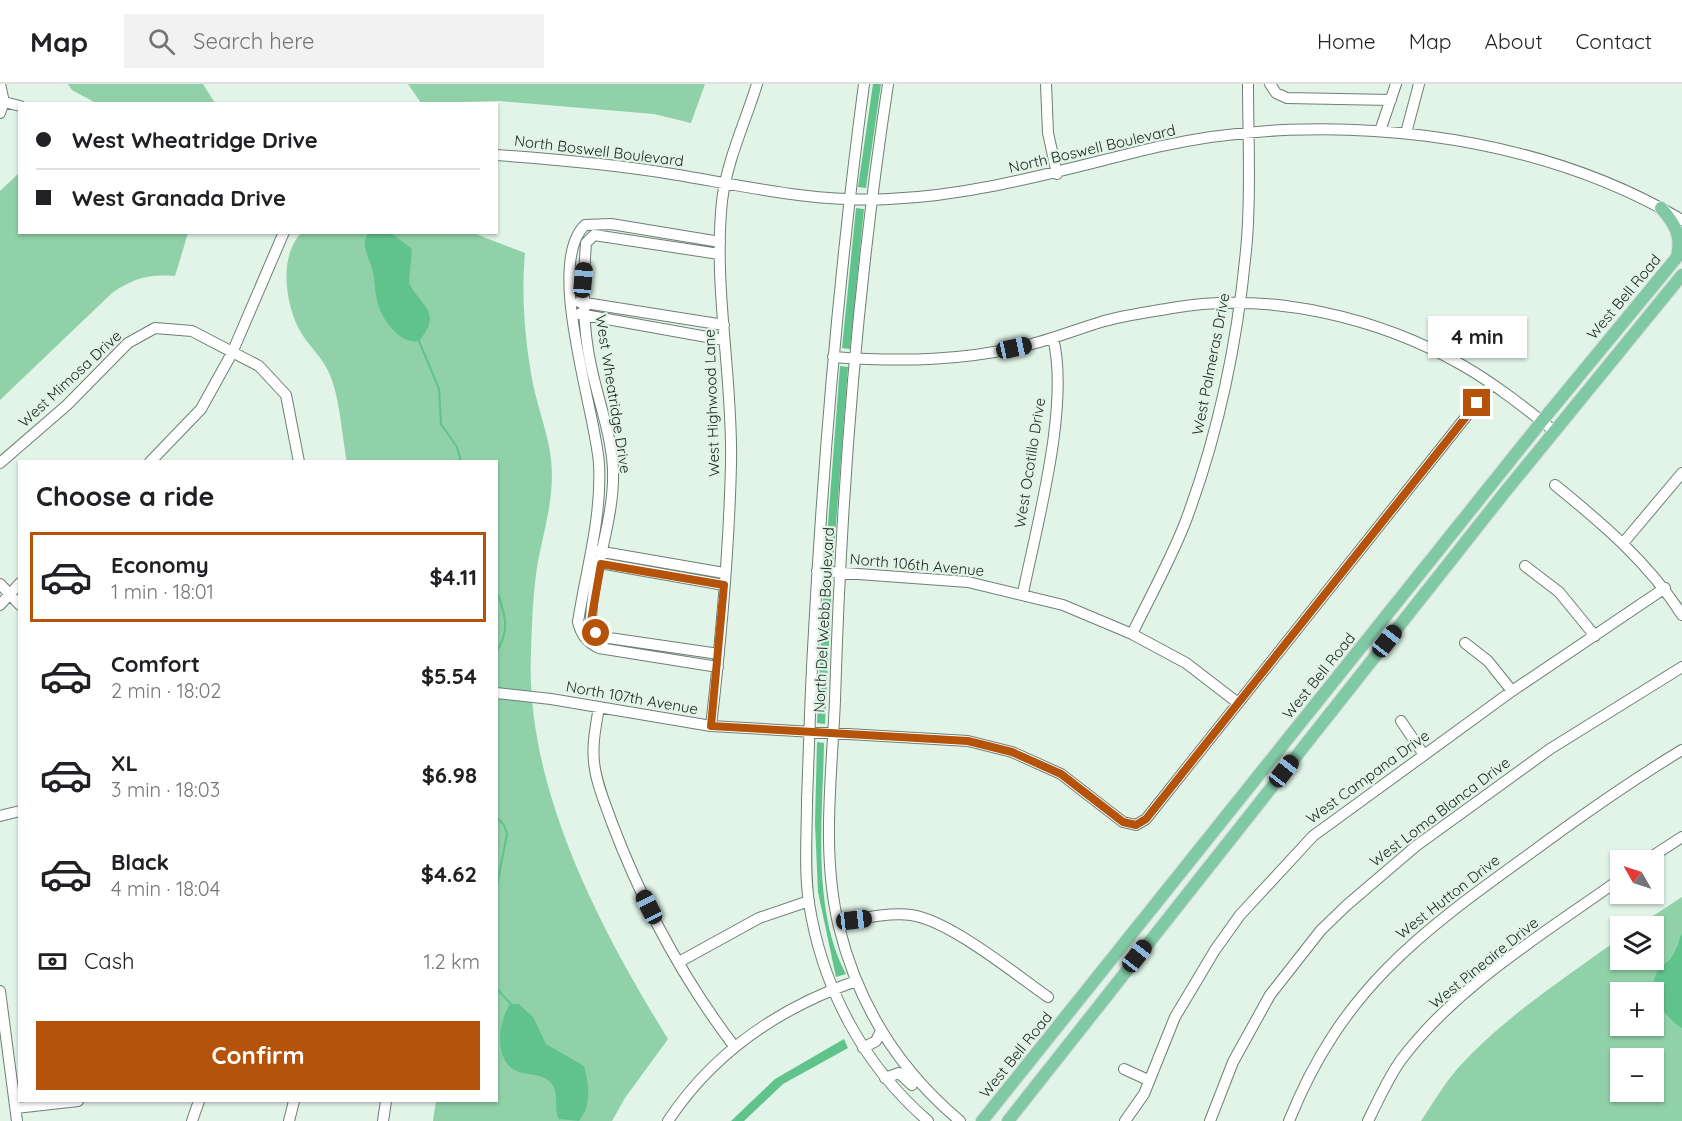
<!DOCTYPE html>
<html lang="en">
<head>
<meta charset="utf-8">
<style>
	body { margin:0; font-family:Quicksand,sans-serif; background:#f2f2f2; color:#202124; height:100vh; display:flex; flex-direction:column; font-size:22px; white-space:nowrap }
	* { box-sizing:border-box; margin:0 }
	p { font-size:20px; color:#757577 }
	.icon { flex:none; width:33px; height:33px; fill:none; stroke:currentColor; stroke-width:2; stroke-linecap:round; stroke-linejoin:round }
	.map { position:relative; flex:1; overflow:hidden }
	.sheet { position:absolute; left:18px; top:376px; width:480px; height:642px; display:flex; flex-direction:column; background:#fff; border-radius:0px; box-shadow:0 2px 4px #0004 }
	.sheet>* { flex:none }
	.banner { position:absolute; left:18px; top:18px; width:480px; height:132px; border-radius:0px; box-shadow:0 2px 4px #0004; display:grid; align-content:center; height:132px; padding:0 18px; background:#fff }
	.needle { width:39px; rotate:309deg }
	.fabs { position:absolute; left:1610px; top:766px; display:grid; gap:12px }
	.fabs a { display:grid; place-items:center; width:54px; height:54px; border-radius:0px; background:#fff; box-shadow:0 2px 4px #0004; font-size:30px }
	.end { position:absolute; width:27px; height:27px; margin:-14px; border:8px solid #b45309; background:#fff; box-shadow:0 0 0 3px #fff }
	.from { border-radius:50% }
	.bubble { position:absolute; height:42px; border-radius:0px; background:#fff; box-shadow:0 2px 4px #0004; font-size:20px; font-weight:800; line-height:42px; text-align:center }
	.car { position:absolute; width:18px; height:36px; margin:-18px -9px; border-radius:8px; box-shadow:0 0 4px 2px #0007; background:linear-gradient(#222 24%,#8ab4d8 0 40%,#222 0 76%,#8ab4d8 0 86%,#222 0) }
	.banner b { display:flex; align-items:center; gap:21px; height:57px; font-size:22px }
	.banner b+b { border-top:2px solid #e0e0e0 }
	.banner i { width:15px; height:15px; background:#202124 }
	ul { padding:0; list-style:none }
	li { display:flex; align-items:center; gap:18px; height:90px; margin:0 12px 9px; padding:0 6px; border:3px solid transparent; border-radius:0px }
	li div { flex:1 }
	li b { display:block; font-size:22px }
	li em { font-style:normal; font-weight:800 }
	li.active { border-color:#b45309 }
	li>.icon { width:54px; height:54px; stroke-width:1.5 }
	h2 { padding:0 18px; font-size:27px; line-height:72px }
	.pay { display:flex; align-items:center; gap:15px; height:66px; padding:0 18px; font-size:22px }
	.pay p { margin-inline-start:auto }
	.action { display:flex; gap:12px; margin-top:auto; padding:12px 18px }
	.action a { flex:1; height:69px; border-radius:0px; background:#b45309; color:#fff; font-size:24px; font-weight:800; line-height:69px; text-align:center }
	header { display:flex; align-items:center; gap:36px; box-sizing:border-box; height:84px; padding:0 30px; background:#fff; border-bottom:2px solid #e0e0e0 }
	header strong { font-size:28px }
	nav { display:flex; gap:33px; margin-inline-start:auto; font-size:21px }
	.search { width:420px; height:54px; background:#f2f2f2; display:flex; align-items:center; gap:15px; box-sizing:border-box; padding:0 21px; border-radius:0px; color:#757577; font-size:22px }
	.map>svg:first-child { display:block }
</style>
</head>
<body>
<header>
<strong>Map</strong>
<div class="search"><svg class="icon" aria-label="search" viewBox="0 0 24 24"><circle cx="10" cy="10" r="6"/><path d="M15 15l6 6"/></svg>Search here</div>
<nav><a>Home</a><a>Map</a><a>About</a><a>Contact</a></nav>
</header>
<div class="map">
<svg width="1682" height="1037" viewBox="0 0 1682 1037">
	<rect width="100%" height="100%" fill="#e1f4e7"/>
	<!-- green -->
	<path fill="#90d1a9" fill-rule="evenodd" d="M 68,0 L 203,0 L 215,19 L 96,19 L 72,6 Z
		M 408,0 L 705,0 L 691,39 L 654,30 L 499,17 L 421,19 Z
		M 19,89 L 20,148 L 188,149 L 175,192 C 148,190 134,194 112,209 L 0,316 L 0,107 Z
		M 301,149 L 473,149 L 525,169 C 521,212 525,258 533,300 C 538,325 548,349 551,375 C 555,411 545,442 538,477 C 533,507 532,537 531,568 C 525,703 599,843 668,955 L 625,1014 L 612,1037 L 433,1037 L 436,1017 L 496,1017 L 496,378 L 347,378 C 342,352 340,315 330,291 C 323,273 307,261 299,245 C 285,217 279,173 301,149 Z
		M 1682,813 L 1682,1037 L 1421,1037 C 1433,1019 1444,1000 1458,984 C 1504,933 1565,894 1620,854 L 1620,876 L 1653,876 L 1653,843 L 1636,843 ZM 1620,909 L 1653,909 L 1653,942 L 1620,942 ZM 1620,975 L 1653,975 L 1653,1008 L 1620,1008 Z"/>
	<!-- water -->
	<path fill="#61c38c" d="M 873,0 L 881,0 L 866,104 L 858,103 Z
		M 856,124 L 864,125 L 850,265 L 842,264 Z
		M 369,148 L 391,149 L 412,165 L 409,199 C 420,222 444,227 419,257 C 401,261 382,236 378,220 C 375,210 375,199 373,188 C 370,174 359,161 369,148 Z
		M 840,282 L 848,283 L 833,480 L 825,479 Z
		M 824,496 L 832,497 L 825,640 L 817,639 Z
		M 817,658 L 824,659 C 823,730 811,825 846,890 L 836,893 L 818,808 L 815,739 Z
		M 1682,849 L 1682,944 C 1666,935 1646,907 1657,888 C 1661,881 1669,878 1673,871 C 1677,865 1679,856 1682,849 Z
		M 510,920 L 519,920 L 533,933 L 546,960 L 584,982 C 589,999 592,1022 579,1037 L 559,1035 C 553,1024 560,1009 551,999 C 540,987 525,993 513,985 C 494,973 499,936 510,920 Z
		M 844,955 L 848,964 L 783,1000 L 744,1037 L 731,1037 L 775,995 Z"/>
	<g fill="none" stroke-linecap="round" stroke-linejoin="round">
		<!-- stream -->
		<path stroke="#61c38c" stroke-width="2" d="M 419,257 L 439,305 L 441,340 L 457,363 L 461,378
			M 496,506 C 505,528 511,547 496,568
			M 496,733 L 504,741 L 507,750 L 496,806
			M 496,904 L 512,921"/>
		<defs>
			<path id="minor" d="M 864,0 C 839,188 823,376 813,565 C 810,615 809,666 807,716 C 807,750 804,785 809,819 C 822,903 863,981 928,1037
				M 888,0 C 857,203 841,410 835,616 C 832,690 821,770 839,843 C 858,920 899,986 960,1037
				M 1046,0 L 1048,49 L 1057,90
				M 1270,0 L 1276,9 L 1287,14 L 1391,16
				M 4,18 L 20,22
				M 0,29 L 4,18 L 0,0
				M 1380,47 L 1396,0
				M 1406,49 L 1419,0
				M 496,71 C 553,75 610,80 666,89 C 740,101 814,119 889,115 C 981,111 1068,84 1157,63 C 1325,25 1532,47 1682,136
				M 579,218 L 724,241
				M 579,230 L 724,256
				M 833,273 C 902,278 965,277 1032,260 C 1055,254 1078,245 1101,238 C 1124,231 1149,228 1172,224 C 1268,207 1378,233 1462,281 C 1495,300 1524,323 1554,347
				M 150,378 L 201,325 L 232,269 L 284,148
				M 0,379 L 67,321 L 128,259 L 155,244 L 192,247 L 259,282 L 286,311 L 299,378
				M 1555,401 C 1603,440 1648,478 1682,531
				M 1624,458 L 1682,389
				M 597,467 L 724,489
				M 594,478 L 724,501
				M 1525,482 L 1559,508 L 1595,552
				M 817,487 L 968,498 L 1063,521 L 1132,550 L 1186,579 L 1238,619
				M 0,500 L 20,521
				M 1023,509 C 1037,440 1070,321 1053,254
				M 0,521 L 20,499
				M 1132,550 C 1150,513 1170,477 1185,439 C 1219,349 1239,250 1247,155 C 1251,103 1248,52 1248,0
				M 1465,559 L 1488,577 L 1512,607
				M 719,570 L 602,553 L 591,543 C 590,492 615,438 613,385 C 611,349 598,316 591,282 C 582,241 583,200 586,159 L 594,151 L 719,170
				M 718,583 L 599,564 C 587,558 581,551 578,538 C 586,486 602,433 599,380 C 596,328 544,180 585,141 L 611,140 L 720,158
				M 496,609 L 551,615 L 711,642 L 968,657 L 1012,668 L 1061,690 L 1123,738 L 1136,741 L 1146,735 L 1492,300
				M 599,623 C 596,641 592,659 594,678 C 596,699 605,719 612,739 C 642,818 683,895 734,962
				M 1401,637 L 1424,671
				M 711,642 C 721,556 729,467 731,380 C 733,292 713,205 722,117 C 727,76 745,39 757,0
				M 0,732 L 20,727
				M 1645,777 L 1682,753
				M 838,839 C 860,835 888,828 911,831 C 949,836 1015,890 1048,913
				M 679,878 L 759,834 L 809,817
				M 0,907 L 17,1037
				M 863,964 L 876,957 L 881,947
				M 1124,985 L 1148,996
				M 885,994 L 899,989 L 912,1001
				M 16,1024 L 78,1017
				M 192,1037 L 199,1017
				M 289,1037 L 294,1017
				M 383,1037 L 386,1017
				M 668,1037 C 713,969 779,924 856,897
				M 1125,1037 L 1144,1010 L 1175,933 L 1215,866 L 1240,831 L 1313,752 L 1512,607 L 1665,504
				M 1210,1037 L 1233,978 L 1270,911 L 1321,846 L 1347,821 L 1416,762 L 1550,665 L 1682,583
				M 1289,1037 C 1341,907 1418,850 1528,771 C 1578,734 1629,698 1682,666
				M 1368,1037 C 1378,1017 1388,994 1401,976 C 1457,901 1545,849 1620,795"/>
			<path id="major" d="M 1661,124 C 1675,140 1682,151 1677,173
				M 982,1037 L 1542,337 L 1682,167
				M 1008,1037 L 1505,408 L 1682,191"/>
		</defs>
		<!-- minor casing -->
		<use href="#minor" stroke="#6f7f75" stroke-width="12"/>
		<!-- major casing -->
		<use href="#major" stroke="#d6d7d6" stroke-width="14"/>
		<!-- minor -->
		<use href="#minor" stroke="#fff" stroke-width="10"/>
		<!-- major -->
		<use href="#major" stroke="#80c9a5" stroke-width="12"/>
	</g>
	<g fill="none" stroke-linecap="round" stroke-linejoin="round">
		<!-- route -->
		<path stroke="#b45309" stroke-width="8" d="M 596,549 L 591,543 L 591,537 L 601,480 L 724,501 L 711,642 L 968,657 L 1012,668 L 1061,690 L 1123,738 L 1136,741 L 1146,735 L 1477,319"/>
	</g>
	<g text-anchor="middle" stroke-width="4.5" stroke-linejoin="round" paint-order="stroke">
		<!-- street labels -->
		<g font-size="15" fill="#1a201c" stroke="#e1f4e7">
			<text transform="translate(1092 65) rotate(-13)" y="5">North Boswell Boulevard</text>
			<text transform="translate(599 67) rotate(7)" y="5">North Boswell Boulevard</text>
			<text transform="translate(1624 213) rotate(-50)" y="5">West Bell Road</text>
			<text transform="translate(1211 280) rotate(-79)" y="5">West Palmeras Drive</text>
			<text transform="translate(70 295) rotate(-43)" y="5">West Mimosa Drive</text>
			<text transform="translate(613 310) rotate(81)" y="5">West Wheatridge Drive</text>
			<text transform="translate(712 319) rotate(-92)" y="5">West Highwood Lane</text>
			<text transform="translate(1030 379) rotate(-81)" y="5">West Ocotillo Drive</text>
			<text transform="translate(917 481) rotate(5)" y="5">North 106th Avenue</text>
			<text transform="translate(824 536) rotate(-87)" y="5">North Del Webb Boulevard</text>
			<text transform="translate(1319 592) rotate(-51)" y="5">West Bell Road</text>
			<text transform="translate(632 614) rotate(10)" y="5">North 107th Avenue</text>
			<text transform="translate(1368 693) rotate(-36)" y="5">West Campana Drive</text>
			<text transform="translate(1440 728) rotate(-37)" y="5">West Loma Blanca Drive</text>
			<text transform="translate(1448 813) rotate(-38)" y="5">West Hutton Drive</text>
			<text transform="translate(1484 879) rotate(-39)" y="5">West Pineaire Drive</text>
			<text transform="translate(1016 971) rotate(-51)" y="5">West Bell Road</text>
		</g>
	</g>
</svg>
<div class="fabs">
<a><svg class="needle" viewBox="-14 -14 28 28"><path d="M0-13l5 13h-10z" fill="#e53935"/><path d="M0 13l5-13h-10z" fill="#757577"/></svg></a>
<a><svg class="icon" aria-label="layers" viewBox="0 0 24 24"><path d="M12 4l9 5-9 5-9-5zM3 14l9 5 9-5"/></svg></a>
<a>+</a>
<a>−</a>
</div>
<i class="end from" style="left:596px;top:549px"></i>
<i class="end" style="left:1477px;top:319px"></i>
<div class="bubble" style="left:1428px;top:232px;width:99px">4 min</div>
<i class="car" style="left:583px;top:196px;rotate:5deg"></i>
<i class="car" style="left:1014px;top:264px;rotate:78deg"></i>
<i class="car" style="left:1387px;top:557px;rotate:38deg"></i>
<i class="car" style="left:1284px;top:687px;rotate:38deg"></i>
<i class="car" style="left:649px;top:823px;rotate:333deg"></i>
<i class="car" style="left:854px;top:836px;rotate:83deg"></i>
<i class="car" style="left:1137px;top:872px;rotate:38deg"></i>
<div class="banner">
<b><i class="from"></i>West Wheatridge Drive</b>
<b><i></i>West Granada Drive</b>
</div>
<section class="sheet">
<h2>Choose a ride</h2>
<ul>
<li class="active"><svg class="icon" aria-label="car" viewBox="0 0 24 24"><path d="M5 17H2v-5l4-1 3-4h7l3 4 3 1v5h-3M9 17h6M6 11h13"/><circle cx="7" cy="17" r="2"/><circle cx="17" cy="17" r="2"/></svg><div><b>Economy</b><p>1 min · 18:01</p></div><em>$4.11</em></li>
<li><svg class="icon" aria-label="car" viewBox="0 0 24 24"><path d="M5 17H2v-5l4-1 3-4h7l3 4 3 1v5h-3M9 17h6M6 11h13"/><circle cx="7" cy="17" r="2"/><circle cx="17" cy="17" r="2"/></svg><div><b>Comfort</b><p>2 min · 18:02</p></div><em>$5.54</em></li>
<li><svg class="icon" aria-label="car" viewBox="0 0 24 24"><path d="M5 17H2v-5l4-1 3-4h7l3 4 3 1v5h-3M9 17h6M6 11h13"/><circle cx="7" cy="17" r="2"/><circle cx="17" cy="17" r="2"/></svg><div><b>XL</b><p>3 min · 18:03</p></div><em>$6.98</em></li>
<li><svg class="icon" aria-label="car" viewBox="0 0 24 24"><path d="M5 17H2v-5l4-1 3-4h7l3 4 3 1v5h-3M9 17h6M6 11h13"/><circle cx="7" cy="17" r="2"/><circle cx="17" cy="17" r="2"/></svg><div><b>Black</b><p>4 min · 18:04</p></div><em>$4.62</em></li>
</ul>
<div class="pay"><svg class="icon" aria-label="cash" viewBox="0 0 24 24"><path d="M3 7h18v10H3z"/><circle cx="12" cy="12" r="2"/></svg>Cash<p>1.2 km</p></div>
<div class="action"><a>Confirm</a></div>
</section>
</div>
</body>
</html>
